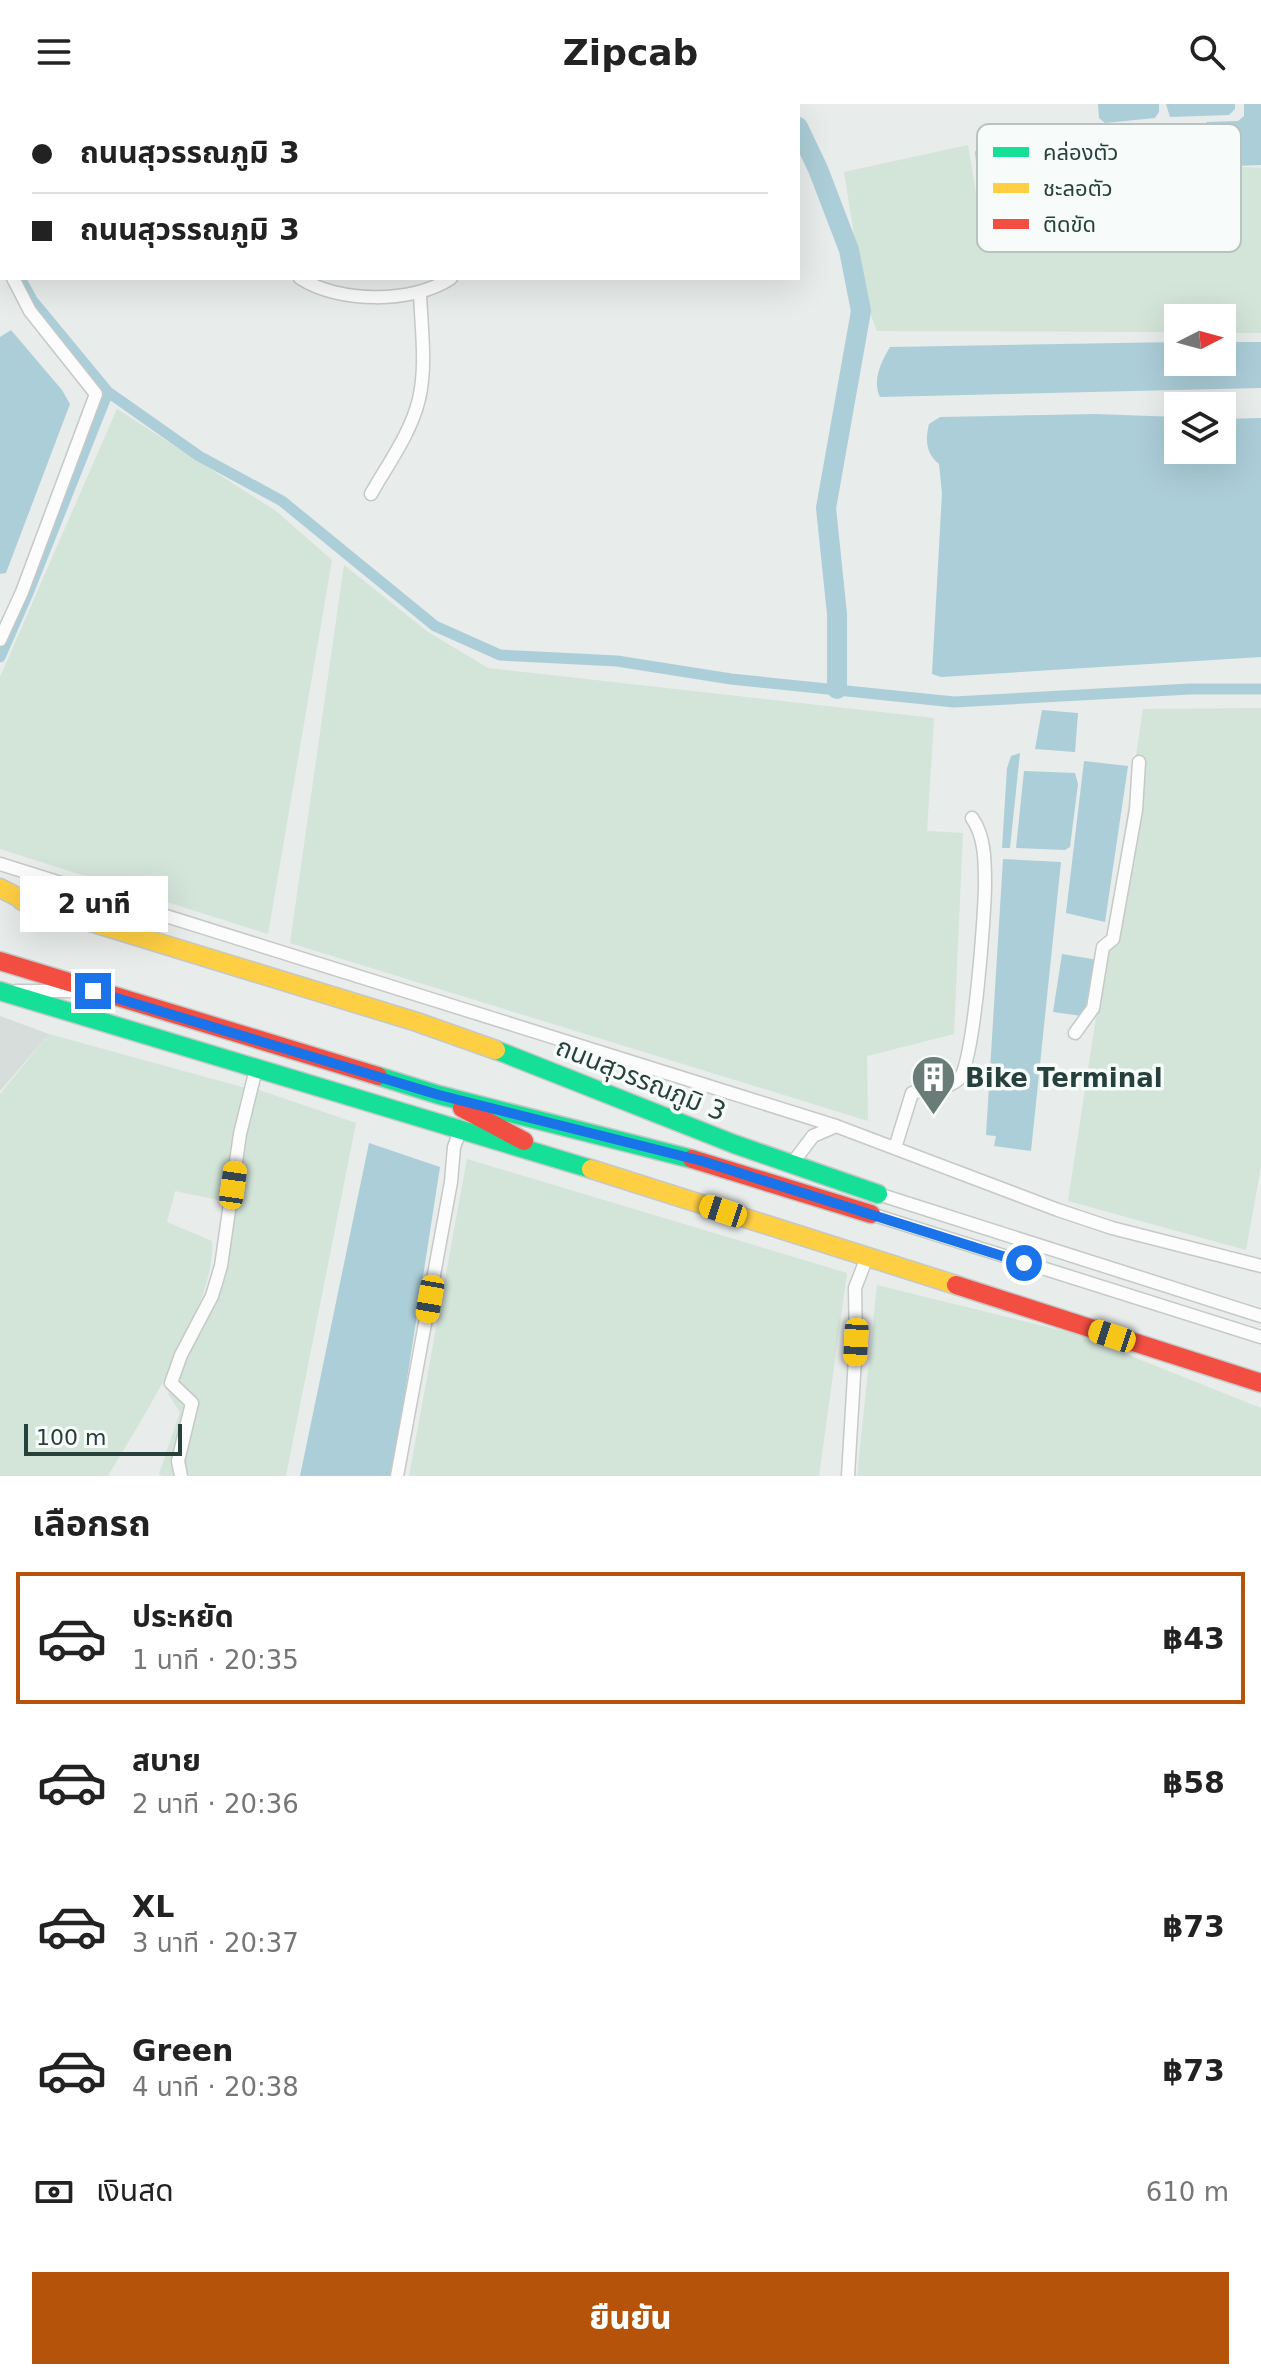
<!DOCTYPE html>
<html lang="th">
<head>
<meta charset="utf-8">
<style>
	body { margin:0; font-family:"DejaVu Sans","Noto Sans Thai",sans-serif; background:#f6f6f6; color:#222; height:100vh; display:flex; flex-direction:column; font-size:30px; white-space:nowrap }
	* { box-sizing:border-box; margin:0 }
	p { font-size:26px; color:#767676 }
	.icon { flex:none; width:44px; height:44px; fill:none; stroke:currentColor; stroke-width:2; stroke-linecap:round; stroke-linejoin:round }
	.map { position:relative; height:1372px; overflow:hidden }
	.details { display:flex; flex-direction:column; background:#fff; flex:1 }
	.details>* { flex:none }
	.banner { position:absolute; left:0px; top:0px; width:800px; height:176px; box-shadow:0 8px 32px #0002; display:grid; align-content:center; height:176px; padding:0 32px; background:#fff }
	.needle { width:52px; rotate:84deg }
	.fabs { position:absolute; left:1164px; top:200px; display:grid; gap:16px }
	.fabs a { display:grid; place-items:center; width:72px; height:72px; border-radius:0px; background:#fff; box-shadow:0 8px 32px #0002; font-size:40px }
	.scale { position:absolute; left:24px; bottom:20px; width:158px; box-sizing:border-box; padding-left:8px; border:4px solid #26403b; border-top:0; font-size:22px; line-height:28px; white-space:nowrap; color:#26403b; -webkit-text-stroke:6px #f7fbf9; paint-order:stroke }
	.end { position:absolute; width:36px; height:36px; margin:-18px; border:10px solid #1a73e8; background:#fff; box-shadow:0 0 0 4px #fff }
	.from { border-radius:50% }
	.bubble { position:absolute; height:56px; border-radius:0px; background:#fff; box-shadow:0 8px 32px #0002; font-size:26px; font-weight:800; line-height:56px; text-align:center }
	.car { position:absolute; width:24px; height:48px; margin:-24px -12px; border-radius:10px; box-shadow:0 0 6px 2px #0007; background:linear-gradient(#f5c518 24%,#345 0 40%,#f5c518 0 76%,#345 0 86%,#f5c518 0) }
	.banner b { display:flex; align-items:center; gap:28px; height:76px; font-size:30px }
	.banner b+b { border-top:2px solid #e0e0e0 }
	.banner i { width:20px; height:20px; background:#222 }
	ul { padding:0; list-style:none }
	li { display:flex; align-items:center; gap:24px; height:132px; margin:0 16px 12px; padding:0 16px; border:4px solid transparent; border-radius:0px }
	li div { flex:1 }
	li b { display:block; font-size:30px }
	li em { font-style:normal; font-weight:800 }
	li.selected { border-color:#b45309 }
	li>.icon { width:72px; height:72px; stroke-width:1.5 }
	h2 { padding:0 32px; font-size:36px; line-height:96px }
	.pay { display:flex; align-items:center; gap:20px; height:88px; padding:0 32px; font-size:30px }
	.pay p { margin-inline-start:auto }
	.action { display:flex; gap:16px; margin-top:auto; padding:16px 32px }
	.action a { flex:1; height:92px; border-radius:0px; background:#b45309; color:#fff; font-size:32px; font-weight:800; line-height:92px; text-align:center }
	header { display:flex; justify-content:space-between; align-items:center; height:104px; padding:0 32px; background:#fff; font-size:36px; font-weight:800 }
	.map>svg:first-child { display:block }
</style>
</head>
<body>
<header><svg class="icon" aria-label="menu" viewBox="0 0 24 24"><path d="M4 6h16M4 12h16M4 18h16"/></svg>Zipcab<svg class="icon" aria-label="search" viewBox="0 0 24 24"><circle cx="10" cy="10" r="6"/><path d="M15 15l6 6"/></svg></header>
<div class="map">
<svg width="1261" height="1372" viewBox="0 0 1261 1372">
	<rect width="100%" height="100%" fill="#e8ecea"/>
	<!-- built -->
	<path fill="#d6ddda" d="M 0,912 L 49,930 L 0,987 Z"/>
	<!-- green -->
	<path fill="#d3e4d9" d="M 163,0 L 555,0 L 553,2 Z
		M 968,41 L 976,89 L 1245,63 L 1261,64 L 1261,229 L 1222,229 L 1222,214 L 1178,214 L 1178,228 L 877,227 L 864,193 L 844,68 Z
		M 117,305 L 276,407 L 332,456 L 268,830 L 0,745 L 0,573 Z
		M 344,461 L 428,528 L 488,564 L 934,614 L 927,727 L 963,729 L 954,930 L 867,952 L 868,1017 L 290,839 Z
		M 1261,604 L 1261,1063 L 1246,1146 L 1068,1097 L 1143,605 Z
		M 49,930 L 249,985 L 223,1097 L 175,1087 L 167,1118 L 212,1137 C 217,1197 140,1319 108,1372 L 0,1372 L 0,990 Z
		M 256,985 L 356,1019 L 286,1372 L 162,1372 L 159,1370 L 180,1308 L 168,1290 L 210,1204 Z
		M 467,1055 L 847,1169 L 819,1372 L 409,1372 Z
		M 877,1181 L 1076,1230 L 1261,1304 L 1261,1372 L 857,1372 Z"/>
	<!-- water -->
	<path fill="#acced8" d="M 1098,0 L 1159,0 L 1159,8 L 1155,14 L 1105,19 L 1099,14 Z
		M 1166,0 L 1235,0 L 1235,5 L 1229,11 L 1170,13 Z
		M 1244,0 L 1261,0 L 1261,61 L 1208,63 L 1201,56 L 1200,25 L 1207,18 L 1238,17 L 1244,12 Z
		M 1037,21 L 1042,25 L 1043,46 L 1047,51 L 1057,51 L 1060,54 L 1061,66 L 1058,69 L 983,72 L 977,67 L 975,48 L 978,43 L 1001,41 L 1006,37 L 1006,28 L 1010,23 Z
		M 11,226 L 62,286 L 70,300 L 6,469 L 0,470 L 0,233 Z
		M 1178,238 L 1178,258 L 1222,258 L 1222,238 L 1261,238 L 1261,284 L 880,293 C 872,277 881,258 890,243 Z
		M 1096,310 L 1178,313 L 1178,346 L 1222,346 L 1222,315 L 1261,314 L 1261,553 L 941,573 L 932,570 L 942,389 L 939,360 C 926,349 925,337 929,320 L 940,313 Z
		M 1042,606 L 1078,609 L 1075,648 L 1035,645 Z
		M 1020,649 L 1010,744 L 1002,744 L 1007,664 L 1011,652 Z
		M 1084,657 L 1128,662 L 1105,818 L 1066,809 Z
		M 1024,667 L 1075,669 L 1078,680 L 1070,743 L 1065,746 L 1016,744 Z
		M 1003,755 L 1061,758 L 1031,1047 L 994,1042 L 996,1032 L 986,1031 Z
		M 1062,850 L 1098,856 L 1089,913 L 1053,908 Z
		M 369,1039 L 440,1063 L 392,1372 L 300,1372 Z"/>
	<g fill="none" stroke-linecap="round" stroke-linejoin="round">
		<!-- canal -->
		<path stroke="#acced8" stroke-width="11" d="M 0,135 L 2,139
			M 20,174 L 32,196 L 108,288 L 199,352 L 282,397 L 435,522 L 500,551 L 617,557 L 731,575 L 954,598 L 1190,585 L 1261,585
			M 0,553 L 28,489 L 108,288"/>
		<!-- river -->
		<path stroke="#acced8" stroke-width="20" d="M 788,0 L 789,2
			M 798,23 L 818,65 L 849,146 L 861,207 L 826,404 L 837,510 L 837,585"/>
		<defs>
			<path id="street" d="M 0,0 L 7,2
				M 567,2 L 568,0
				M 0,147 L 2,151
				M 300,174 C 338,199 413,200 451,174
				M 371,390 C 388,360 411,329 419,295 C 427,261 421,222 420,188
				M 0,536 L 22,488 L 96,290 L 30,207 L 13,174
				M 0,760 L 836,1022
				M 16,887 L 82,887
				M 1075,929 L 1093,904 L 1103,843 L 1113,835 L 1136,706 L 1139,658
				M 895,1044 L 912,989 C 927,983 947,986 959,975 C 974,961 985,808 985,780 C 985,758 985,732 972,714
				M 791,1061 L 813,1032 L 836,1022 L 1058,1106 L 1112,1124 L 1261,1162
				M 878,1090 L 1261,1212
				M 871,1110 L 1261,1233
				M 181,1372 L 178,1357 L 192,1299 L 171,1279 L 181,1251 L 212,1192 L 221,1162 L 240,1030 L 256,965
				M 397,1372 L 451,1078 L 454,1043 L 460,1027
				M 848,1372 L 856,1238 L 855,1184 L 867,1153"/>
			<path id="fast" d="M 0,887 L 591,1065
				M 496,946 L 734,1040 L 878,1090
				M 378,972 L 439,991 L 692,1055"/>
			<path id="slow" d="M 0,784 L 33,801
				M 22,797 L 417,918 L 496,946
				M 591,1065 L 956,1181"/>
			<path id="jam" d="M 0,857 L 378,972
				M 462,1004 L 524,1037
				M 692,1055 L 871,1110
				M 956,1181 L 1261,1279"/>
		</defs>
		<!-- street casing -->
		<use href="#street" stroke="#c5c9c8" stroke-width="15"/>
		<!-- fast casing -->
		<use href="#fast" stroke="#c4c9c8" stroke-width="21"/>
		<!-- slow casing -->
		<use href="#slow" stroke="#c4c9c8" stroke-width="21"/>
		<!-- jam casing -->
		<use href="#jam" stroke="#c4c9c8" stroke-width="21"/>
		<!-- street -->
		<use href="#street" stroke="#fcfcfc" stroke-width="12"/>
		<!-- fast -->
		<use href="#fast" stroke="#16e098" stroke-width="18"/>
		<!-- slow -->
		<use href="#slow" stroke="#ffcf43" stroke-width="18"/>
		<!-- jam -->
		<use href="#jam" stroke="#f24e42" stroke-width="18"/>
	</g>
	<g fill="none" stroke-linecap="round" stroke-linejoin="round">
		<!-- route -->
		<path stroke="#1a73e8" stroke-width="10" d="M 93,887 L 439,991 L 702,1057 L 1024,1159"/>
	</g>
	<!-- icons -->
	<defs>
		<symbol id="building-pin" viewBox="-11 -11 22 30"><path d="M0 17L-7.5 6A9.5 9.5 0 1 1 7.5 6Z" fill="#6a7c78" stroke="#f7fbf9"/><path d="M-4-6H4V6H1V3H-1V6H-4ZM-2.5-4.3h1.7v1.8h-1.7ZM.8-4.3h1.7v1.8H.8ZM-2.5-1h1.7V.8h-1.7ZM.8-1h1.7V.8H.8Z" fill="#fff"/></symbol>
	</defs>
	<g fill-rule="evenodd">
		<use href="#building-pin" x="908" y="948" width="51" height="69"/>
	</g>
	<g text-anchor="middle" stroke-width="7" stroke-linejoin="round" paint-order="stroke">
		<!-- poi labels -->
		<g font-size="26" font-weight="bold" fill="#26403b" stroke="#f7fbf9" text-anchor="start">
			<text x="965" y="983">Bike Terminal</text>
		</g>
		<!-- street labels -->
		<g font-size="26" fill="#26403b" stroke="#f7fbf9">
			<text transform="translate(641 975) rotate(22)" y="9">ถนนสุวรรณภูมิ 3</text>
		</g>
	</g>
	<!-- legend -->
	<rect x="977" y="20" width="264" height="128" rx="12" fill="#f7fbf9" stroke="#b8c3c0" stroke-width="2"/>
	<rect x="993" y="43" width="36" height="10" fill="#16e098"/>
	<rect x="993" y="79" width="36" height="10" fill="#ffcf43"/>
	<rect x="993" y="115" width="36" height="10" fill="#f24e42"/>
	<g font-size="22" fill="#26403b">
		<text x="1043" y="56">คล่องตัว</text>
		<text x="1043" y="92">ชะลอตัว</text>
		<text x="1043" y="128">ติดขัด</text>
	</g>
</svg>
<div class="fabs">
<a><svg class="needle" viewBox="-14 -14 28 28"><path d="M0-13l5 13h-10z" fill="#e53935"/><path d="M0 13l5-13h-10z" fill="#767676"/></svg></a>
<a><svg class="icon" aria-label="layers" viewBox="0 0 24 24"><path d="M12 4l9 5-9 5-9-5zM3 14l9 5 9-5"/></svg></a>
</div>
<div class="scale">100 m</div>
<i class="end from" style="left:1024px;top:1159px"></i>
<i class="end" style="left:93px;top:887px"></i>
<div class="bubble" style="left:20px;top:772px;width:148px">2 นาที</div>
<i class="car" style="left:233px;top:1081px;rotate:8deg"></i>
<i class="car" style="left:723px;top:1107px;rotate:288deg"></i>
<i class="car" style="left:430px;top:1195px;rotate:190deg"></i>
<i class="car" style="left:1112px;top:1232px;rotate:288deg"></i>
<i class="car" style="left:856px;top:1238px;rotate:183deg"></i>
<div class="banner">
<b><i class="from"></i>ถนนสุวรรณภูมิ 3</b>
<b><i></i>ถนนสุวรรณภูมิ 3</b>
</div>
</div>
<section class="details">
<h2>เลือกรถ</h2>
<ul>
<li class="selected"><svg class="icon" aria-label="car" viewBox="0 0 24 24"><path d="M5 17H2v-5l4-1 3-4h7l3 4 3 1v5h-3M9 17h6M6 11h13"/><circle cx="7" cy="17" r="2"/><circle cx="17" cy="17" r="2"/></svg><div><b>ประหยัด</b><p>1 นาที · 20:35</p></div><em>฿43</em></li>
<li><svg class="icon" aria-label="car" viewBox="0 0 24 24"><path d="M5 17H2v-5l4-1 3-4h7l3 4 3 1v5h-3M9 17h6M6 11h13"/><circle cx="7" cy="17" r="2"/><circle cx="17" cy="17" r="2"/></svg><div><b>สบาย</b><p>2 นาที · 20:36</p></div><em>฿58</em></li>
<li><svg class="icon" aria-label="car" viewBox="0 0 24 24"><path d="M5 17H2v-5l4-1 3-4h7l3 4 3 1v5h-3M9 17h6M6 11h13"/><circle cx="7" cy="17" r="2"/><circle cx="17" cy="17" r="2"/></svg><div><b>XL</b><p>3 นาที · 20:37</p></div><em>฿73</em></li>
<li><svg class="icon" aria-label="car" viewBox="0 0 24 24"><path d="M5 17H2v-5l4-1 3-4h7l3 4 3 1v5h-3M9 17h6M6 11h13"/><circle cx="7" cy="17" r="2"/><circle cx="17" cy="17" r="2"/></svg><div><b>Green</b><p>4 นาที · 20:38</p></div><em>฿73</em></li>
</ul>
<div class="pay"><svg class="icon" aria-label="cash" viewBox="0 0 24 24"><path d="M3 7h18v10H3z"/><circle cx="12" cy="12" r="2"/></svg>เงินสด<p>610 m</p></div>
<div class="action"><a>ยืนยัน</a></div>
</section>
</body>
</html>
